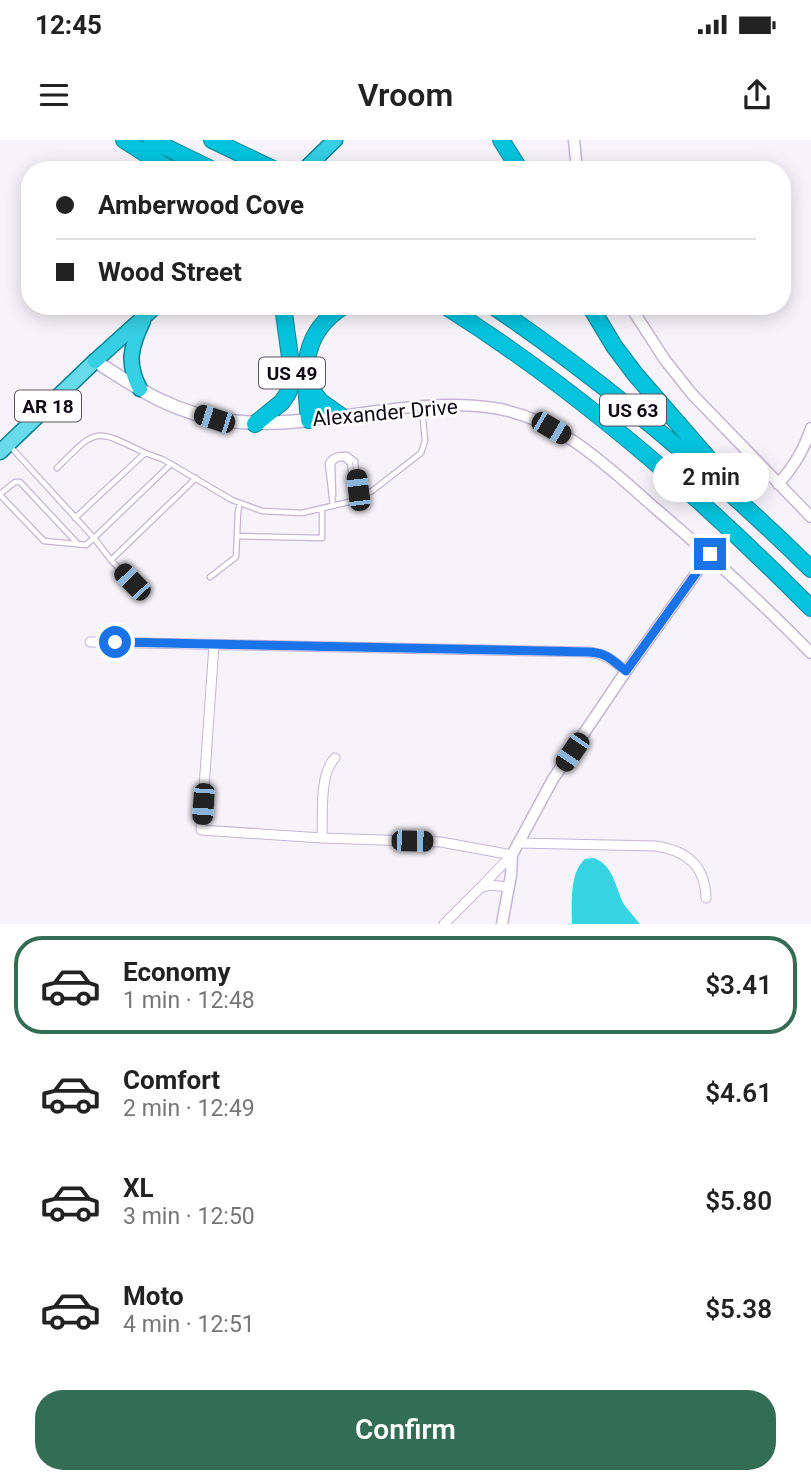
<!DOCTYPE html>
<html lang="en">
<head>
<meta charset="utf-8">
<style>
	body { margin:0; font-family:Roboto,sans-serif; background:#f2f2f2; color:#222; height:100vh; display:flex; flex-direction:column; font-size:26px; white-space:nowrap }
	* { box-sizing:border-box; margin:0 }
	p { font-size:23px; color:#767676 }
	.icon { flex:none; width:38px; height:38px; fill:none; stroke:currentColor; stroke-width:2; stroke-linecap:round; stroke-linejoin:round }
	.map { position:relative; height:784px; overflow:hidden }
	.sheet { display:flex; flex-direction:column; background:#fff; flex:1 }
	.sheet>* { flex:none }
	.guide { position:absolute; left:21px; top:21px; width:770px; height:154px; border-radius:28px; box-shadow:0 4px 18px #0003; display:grid; align-content:center; height:154px; padding:0 35px; background:#fff }
	.end { position:absolute; width:32px; height:32px; margin:-16px; border:9px solid #1a73e8; background:#fff; box-shadow:0 0 0 4px #fff }
	.from { border-radius:50% }
	.bubble { position:absolute; height:49px; border-radius:24px; background:#fff; box-shadow:0 4px 18px #0003; font-size:23px; font-weight:600; line-height:49px; text-align:center }
	.car { position:absolute; width:21px; height:42px; margin:-21px -10px; border-radius:9px; box-shadow:0 0 5px 2px #0007; background:linear-gradient(#222 24%,#8ab4d8 0 40%,#222 0 76%,#8ab4d8 0 86%,#222 0) }
	.guide b { display:flex; align-items:center; gap:24px; height:66px; font-size:26px }
	.guide b+b { border-top:2px solid #e0e0e0 }
	.guide i { width:18px; height:18px; background:#222 }
	ul { padding:12px 0 0; list-style:none }
	li { display:flex; align-items:center; gap:21px; height:98px; margin:0 14px 10px; padding:0 21px; border:4px solid transparent; border-radius:28px }
	li div { flex:1 }
	li b { display:block; font-size:26px }
	li em { font-style:normal; font-weight:600 }
	li.on { border-color:#346d55 }
	li>.icon { width:63px; height:63px; stroke-width:1.5 }
	.action { display:flex; gap:14px; margin-top:auto; padding:14px 35px }
	.action a { flex:1; height:80px; border-radius:28px; background:#346d55; color:#fff; font-size:28px; font-weight:600; line-height:80px; text-align:center }
	.status { display:flex; justify-content:space-between; align-items:center; height:49px; padding:0 35px; background:#fff; direction:ltr }
	.status svg { height:19px; fill:currentColor }
	header { display:flex; justify-content:space-between; align-items:center; height:91px; padding:0 35px; background:#fff; font-size:32px; font-weight:600 }
	.map>svg:first-child { display:block }
</style>
</head>
<body>
<div class="status"><b>12:45</b><svg viewBox="0 0 49 12"><path d="M0 12V9h3v3zM5 12V6h3v6zM10 12V3h3v9zM15 12V0h3v12zM26 1h20v11H26zM47 4h2v5h-2z"/></svg></div>
<header><svg class="icon" aria-label="menu" viewBox="0 0 24 24"><path d="M4 6h16M4 12h16M4 18h16"/></svg>Vroom<svg class="icon" aria-label="share" viewBox="0 0 24 24"><path d="M12 15V3M7 8l5-5 5 5M5 13v7h14v-7"/></svg></header>
<div class="map">
<svg width="811" height="784" viewBox="0 0 811 784">
	<rect width="100%" height="100%" fill="#f6f4fa"/>
	<!-- water -->
	<path fill="#39d4e3" d="M 594,718 C 615,726 615,749 625,766 C 630,772 635,778 640,784 L 572,784 C 572,764 569,733 585,719 Z"/>
	<g fill="none" stroke-linecap="round" stroke-linejoin="round">
		<defs>
			<path id="service" d="M 9,305 L 94,398 L 171,324 L 232,360 L 262,371 L 302,373 L 349,362 L 372,351 L 421,313 L 425,301 L 422,268
				M 57,328 C 97,288 94,288 145,313
				M 0,354 L 15,342 L 20,342 L 77,403
				M 0,355 L 44,401 L 86,405 L 94,398 L 111,420 L 196,338
				M 333,355 L 332,324 C 335,319 338,318 344,318 L 350,323 L 353,343 L 358,349
				M 240,363 L 238,372 L 237,396 L 322,398 L 322,368
				M 333,366 L 328,323 C 333,315 338,315 347,315 L 355,321 L 359,357
				M 75,378 L 145,313 L 162,319 L 171,324
				M 111,420 L 132,442
				M 210,437 L 236,417 L 237,396"/>
			<path id="minor" d="M 90,502 L 588,512 C 607,514 612,520 626,531
				M 214,505 L 201,690 L 322,698 L 441,702 L 512,715
				M 322,698 C 323,677 319,633 335,618
				M 518,703 L 655,706 C 686,710 705,725 706,758
				M 482,746 L 512,715
				M 444,784 L 480,748 L 490,745 L 508,747"/>
			<path id="tertiary" d="M 574,0 L 577,30
				M 630,166 L 665,220 L 692,254 L 811,377
				M 309,280 C 370,273 432,259 494,268 C 559,278 608,327 655,368 C 709,414 761,462 811,513
				M 778,344 C 794,327 804,310 811,288
				M 502,784 L 511,735 L 512,715 L 553,639 L 626,531 L 710,414"/>
			<path id="secondary" d="M 95,221 C 116,234 137,249 160,260 C 209,284 256,286 309,280"/>
			<path id="primary" d="M 0,312 L 95,221"/>
			<path id="trunk" d="M 304,30 L 335,0
				M 95,221 L 156,166
				M 140,249 C 126,223 131,206 143,181"/>
			<path id="motorway" d="M 124,0 L 171,30
				M 151,0 L 213,30
				M 212,0 L 275,30
				M 501,0 L 520,30
				M 445,166 C 577,249 701,357 811,468
				M 493,166 C 607,244 713,333 811,429
				M 590,166 L 614,206 L 635,234 L 727,340
				M 306,242 L 320,261 L 341,276
				M 309,280 C 305,233 298,195 344,166
				M 255,284 L 282,262 L 288,253 L 293,239 L 283,166"/>
		</defs>
		<!-- service casing -->
		<use href="#service" stroke="#c4b5d6" stroke-width="7"/>
		<!-- minor casing -->
		<use href="#minor" stroke="#c4b5d6" stroke-width="11"/>
		<!-- tertiary casing -->
		<use href="#tertiary" stroke="#c4b5d6" stroke-width="13"/>
		<!-- secondary casing -->
		<use href="#secondary" stroke="#c4b5d6" stroke-width="15"/>
		<!-- primary casing -->
		<use href="#primary" stroke="#088397" stroke-width="17"/>
		<!-- trunk casing -->
		<use href="#trunk" stroke="#088397" stroke-width="17"/>
		<!-- motorway casing -->
		<use href="#motorway" stroke="#088397" stroke-width="18"/>
		<!-- service -->
		<use href="#service" stroke="#fff" stroke-width="4.5"/>
		<!-- minor -->
		<use href="#minor" stroke="#fff" stroke-width="9"/>
		<!-- tertiary -->
		<use href="#tertiary" stroke="#fff" stroke-width="10"/>
		<!-- secondary -->
		<use href="#secondary" stroke="#fff" stroke-width="12"/>
		<!-- primary -->
		<use href="#primary" stroke="#68dbeb" stroke-width="14"/>
		<!-- trunk -->
		<use href="#trunk" stroke="#36cfe4" stroke-width="14"/>
		<!-- motorway -->
		<use href="#motorway" stroke="#04c3dd" stroke-width="16"/>
	</g>
	<g fill="none" stroke-linecap="round" stroke-linejoin="round">
		<!-- route -->
		<path stroke="#1a73e8" stroke-width="9" d="M 115,502 L 589,512 C 607,513 612,520 626,531 L 710,414"/>
	</g>
	<g text-anchor="middle" stroke-width="5" stroke-linejoin="round" paint-order="stroke">
		<!-- shield labels -->
		<g fill="#fff" stroke="#58545c" stroke-width="2">
			<rect x="259" y="217.5" width="66" height="31" rx="5"/>
			<rect x="15" y="250.5" width="66" height="31" rx="5"/>
			<rect x="600" y="254.5" width="66" height="31" rx="5"/>
		</g>
		<g font-size="19" font-weight="bold" fill="#100b16">
			<text x="292" y="240">US 49</text>
			<text x="48" y="273">AR 18</text>
			<text x="633" y="277">US 63</text>
		</g>
		<!-- street labels -->
		<g font-size="21" fill="#100b16" stroke="#fff">
			<text transform="translate(385 273) rotate(-5)" y="7">Alexander Drive</text>
		</g>
	</g>
</svg>
<i class="end from" style="left:115px;top:502px"></i>
<i class="end" style="left:710px;top:414px"></i>
<div class="bubble" style="left:653px;top:313px;width:116px">2 min</div>
<i class="car" style="left:214px;top:279px;rotate:288deg"></i>
<i class="car" style="left:551px;top:288px;rotate:120deg"></i>
<i class="car" style="left:358px;top:350px;rotate:353deg"></i>
<i class="car" style="left:132px;top:442px;rotate:316deg"></i>
<i class="car" style="left:572px;top:612px;rotate:214deg"></i>
<i class="car" style="left:203px;top:664px;rotate:184deg"></i>
<i class="car" style="left:412px;top:701px;rotate:91deg"></i>
<div class="guide">
<b><i class="from"></i>Amberwood Cove</b>
<b><i></i>Wood Street</b>
</div>
</div>
<section class="sheet">
<ul>
<li class="on"><svg class="icon" aria-label="car" viewBox="0 0 24 24"><path d="M5 17H2v-5l4-1 3-4h7l3 4 3 1v5h-3M9 17h6M6 11h13"/><circle cx="7" cy="17" r="2"/><circle cx="17" cy="17" r="2"/></svg><div><b>Economy</b><p>1 min · 12:48</p></div><em>$3.41</em></li>
<li><svg class="icon" aria-label="car" viewBox="0 0 24 24"><path d="M5 17H2v-5l4-1 3-4h7l3 4 3 1v5h-3M9 17h6M6 11h13"/><circle cx="7" cy="17" r="2"/><circle cx="17" cy="17" r="2"/></svg><div><b>Comfort</b><p>2 min · 12:49</p></div><em>$4.61</em></li>
<li><svg class="icon" aria-label="car" viewBox="0 0 24 24"><path d="M5 17H2v-5l4-1 3-4h7l3 4 3 1v5h-3M9 17h6M6 11h13"/><circle cx="7" cy="17" r="2"/><circle cx="17" cy="17" r="2"/></svg><div><b>XL</b><p>3 min · 12:50</p></div><em>$5.80</em></li>
<li><svg class="icon" aria-label="car" viewBox="0 0 24 24"><path d="M5 17H2v-5l4-1 3-4h7l3 4 3 1v5h-3M9 17h6M6 11h13"/><circle cx="7" cy="17" r="2"/><circle cx="17" cy="17" r="2"/></svg><div><b>Moto</b><p>4 min · 12:51</p></div><em>$5.38</em></li>
</ul>
<div class="action"><a>Confirm</a></div>
</section>
</body>
</html>
